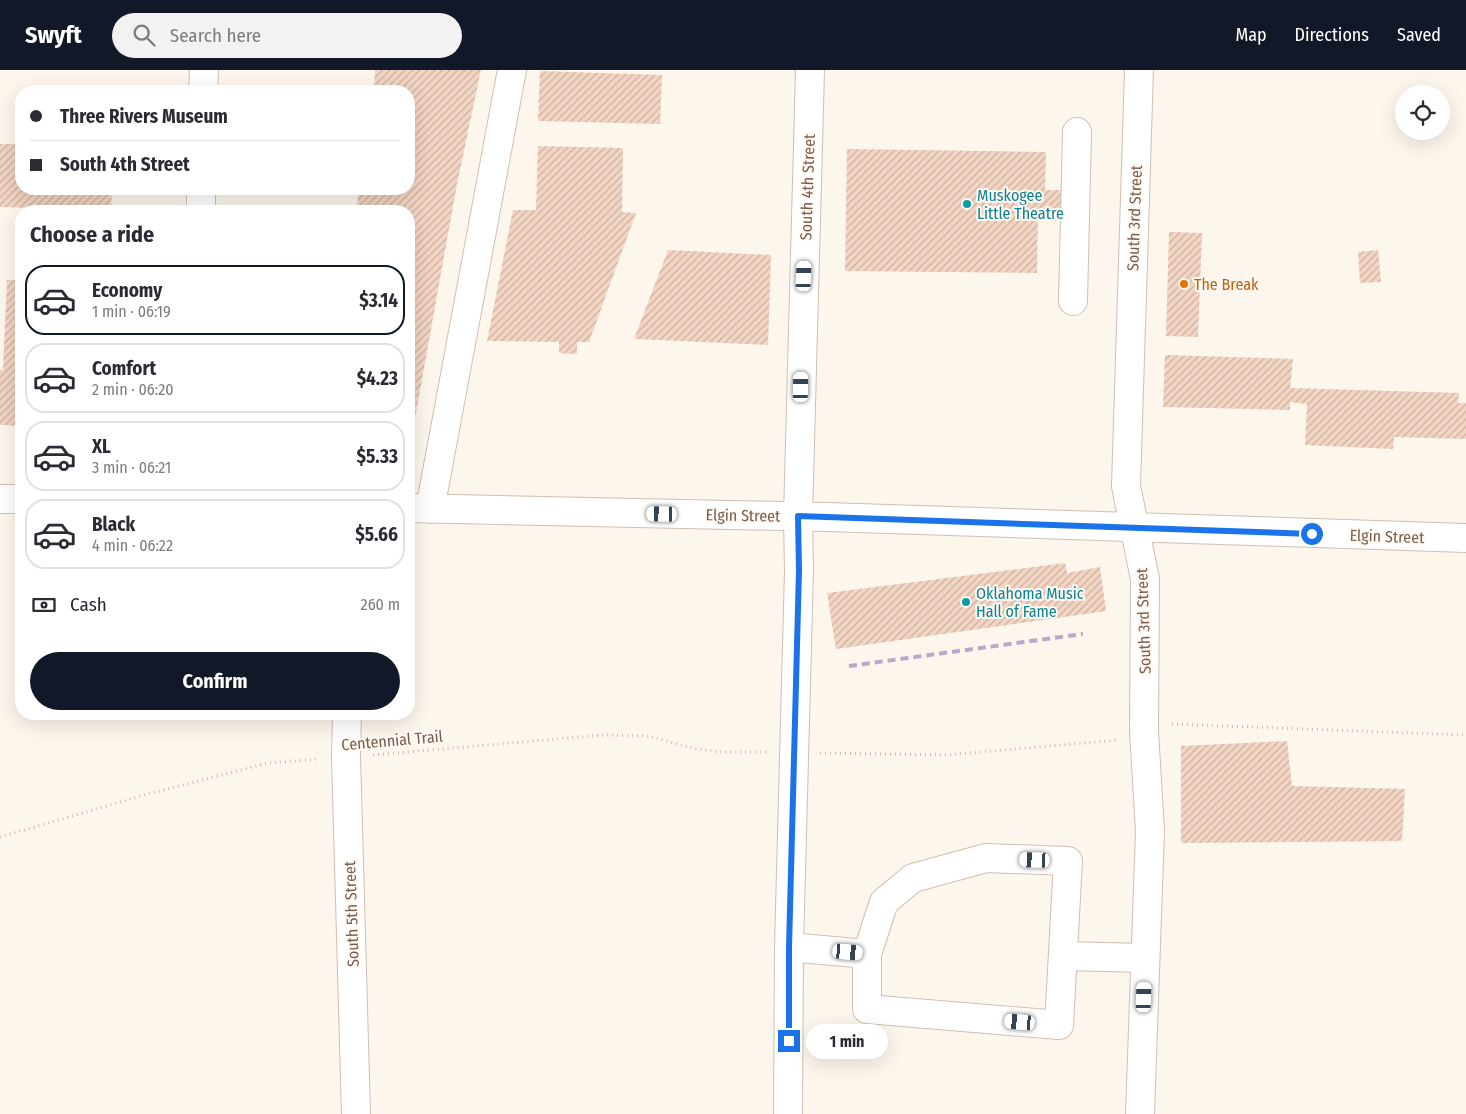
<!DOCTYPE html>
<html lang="en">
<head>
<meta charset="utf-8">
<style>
	body { margin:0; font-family:"Fira Sans Condensed",sans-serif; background:#f2f2f3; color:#2b2b33; height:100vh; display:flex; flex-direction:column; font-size:19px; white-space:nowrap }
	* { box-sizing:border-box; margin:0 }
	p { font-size:16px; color:#7c7c81 }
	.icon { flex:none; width:28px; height:28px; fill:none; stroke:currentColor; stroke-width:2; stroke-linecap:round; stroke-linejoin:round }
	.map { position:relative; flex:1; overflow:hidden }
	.panel { position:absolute; left:15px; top:135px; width:400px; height:515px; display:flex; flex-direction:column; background:#fff; border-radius:20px; box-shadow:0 5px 20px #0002 }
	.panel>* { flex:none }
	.hud { position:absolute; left:15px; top:15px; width:400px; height:110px; border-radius:20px; box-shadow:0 5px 20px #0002; display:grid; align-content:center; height:110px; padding:0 15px; background:#fff }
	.controls { position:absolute; left:1395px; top:15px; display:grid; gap:10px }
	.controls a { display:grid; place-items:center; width:55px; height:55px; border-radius:50%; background:#fff; box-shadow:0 5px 20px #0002; font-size:25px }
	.end { position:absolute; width:22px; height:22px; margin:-11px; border:6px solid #1a73e8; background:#fff; box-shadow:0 0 0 2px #fff }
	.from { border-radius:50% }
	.bubble { position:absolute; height:35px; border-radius:18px; background:#fff; box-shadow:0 5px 20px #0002; font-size:16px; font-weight:700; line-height:35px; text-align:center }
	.car { position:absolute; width:15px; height:30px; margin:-15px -8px; border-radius:6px; box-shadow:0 0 4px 1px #0007; background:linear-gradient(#fff 24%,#345 0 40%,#fff 0 76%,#345 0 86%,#fff 0) }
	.hud b { display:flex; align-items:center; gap:18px; height:48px; font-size:19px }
	.hud b+b { border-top:1px solid #e1e1e2 }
	.hud i { width:12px; height:12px; background:#2b2b33 }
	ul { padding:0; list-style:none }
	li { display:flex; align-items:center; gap:15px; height:70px; margin:0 10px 8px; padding:0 5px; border:2px solid #e1e1e2; border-radius:20px }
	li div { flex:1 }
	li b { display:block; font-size:19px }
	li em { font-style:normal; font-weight:700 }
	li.selected { border-color:#111827 }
	li>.icon { width:45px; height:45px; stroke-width:1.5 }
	h2 { padding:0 15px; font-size:22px; line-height:60px }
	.pay { display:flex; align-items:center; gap:12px; height:55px; padding:0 15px; font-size:19px }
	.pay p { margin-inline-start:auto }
	.action { display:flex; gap:10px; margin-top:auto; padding:10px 15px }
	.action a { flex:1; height:58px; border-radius:30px; background:#111827; color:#fff; font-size:20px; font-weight:700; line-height:58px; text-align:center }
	header { display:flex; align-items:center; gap:30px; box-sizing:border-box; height:70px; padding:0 25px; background:#111827; color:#fff }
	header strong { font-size:24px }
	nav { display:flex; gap:28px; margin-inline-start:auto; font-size:18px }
	.search { width:350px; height:45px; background:#f2f2f3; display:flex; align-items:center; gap:12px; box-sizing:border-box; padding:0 18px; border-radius:28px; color:#7c7c81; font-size:19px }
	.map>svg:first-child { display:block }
</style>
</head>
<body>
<header>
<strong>Swyft</strong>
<div class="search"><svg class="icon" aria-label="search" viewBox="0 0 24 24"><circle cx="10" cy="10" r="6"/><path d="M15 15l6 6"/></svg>Search here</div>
<nav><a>Map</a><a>Directions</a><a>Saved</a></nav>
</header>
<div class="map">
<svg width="1466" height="1044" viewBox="0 0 1466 1044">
	<defs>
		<pattern id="building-hatch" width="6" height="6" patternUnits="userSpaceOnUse" patternTransform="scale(1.25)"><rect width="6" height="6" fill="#f3d5c3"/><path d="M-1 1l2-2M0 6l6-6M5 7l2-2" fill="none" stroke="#cab0a1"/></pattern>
	</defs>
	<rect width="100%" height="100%" fill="#fdf6ec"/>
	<!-- building -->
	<path fill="url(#building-hatch)" d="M 375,0 L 481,0 L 457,114 L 410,376 L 409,141 L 357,141 L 358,119 L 409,119 L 409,21 L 374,21 Z
		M 540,1 L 662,5 L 660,54 L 538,51 Z
		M 0,74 L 21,74 L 21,119 L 112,119 L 111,141 L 77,141 L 76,138 L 70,138 L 70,141 L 37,141 L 37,138 L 0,137 Z
		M 538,76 L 623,78 L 622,142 L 636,143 L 589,272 L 577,272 L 577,284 L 559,283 L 559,272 L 487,271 L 513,140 L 536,140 Z
		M 847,79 L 1046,82 L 1045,120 L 1089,120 L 1088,148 L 1038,147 L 1037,203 L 845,201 Z
		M 1169,162 L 1202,163 L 1198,267 L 1166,266 Z
		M 668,180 L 771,185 L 768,275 L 634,269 Z
		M 1378,180 L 1381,212 L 1360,213 L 1358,182 Z
		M 7,210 L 21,210 L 21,356 L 0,355 L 0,300 L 3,300 Z
		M 1165,285 L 1293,289 L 1290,318 L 1459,323 L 1458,333 L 1466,333 L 1466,369 L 1394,367 L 1393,379 L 1305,375 L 1307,334 L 1290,332 L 1290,340 L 1163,337 Z
		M 1065,493 L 1067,503 L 1100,497 L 1106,541 L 836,579 L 827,523 Z
		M 1287,671 L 1292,716 L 1405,719 L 1402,771 L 1181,773 L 1181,676 Z"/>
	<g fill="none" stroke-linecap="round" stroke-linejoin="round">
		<defs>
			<path id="minor" d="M 1139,0 L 1126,416 L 1145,509 L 1144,661 L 1150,761 L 1140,1044
				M 203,21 L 204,0
				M 201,141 L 201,119
				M 1073,231 L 1077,62
				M 0,429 L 21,429
				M 409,438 L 827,447 L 1466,468
				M 430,439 L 512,0
				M 347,644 L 346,687 L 356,1044
				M 789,877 L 867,884 L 867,939 L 1059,955 L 1068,791 L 986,788 L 913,808 L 884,832 L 867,884
				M 1063,886 L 1145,888
				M 788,1044 L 789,877 L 799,500 L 798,447 L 810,0"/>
		</defs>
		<!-- minor casing -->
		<use href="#minor" stroke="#d1beb0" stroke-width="30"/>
		<!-- path -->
		<path stroke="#d9b8a5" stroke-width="3" stroke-dasharray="1 4" stroke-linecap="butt" d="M 1172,654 L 1466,665
			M 820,683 L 946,685 L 1118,670
			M 373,685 L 602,665 L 649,666 L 692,678 L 719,682 L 769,682
			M 0,767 L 148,724 L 268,693 L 319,689"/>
		<!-- minor -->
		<use href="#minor" stroke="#fff" stroke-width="28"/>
		<!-- rail -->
		<path stroke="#b9a8c9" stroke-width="4" stroke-dasharray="8 5" stroke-linecap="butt" d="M 849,596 L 1083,564"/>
	</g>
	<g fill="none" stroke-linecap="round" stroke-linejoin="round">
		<!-- route -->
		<path stroke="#1a73e8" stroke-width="6" d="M 789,971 L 789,877 L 799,500 L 798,446 L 1312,464"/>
	</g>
	<!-- markers -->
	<g fill="#0f9aa8" stroke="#fffaf3" stroke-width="2">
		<circle cx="967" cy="134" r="5"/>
		<circle cx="966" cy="532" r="5"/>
	</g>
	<circle fill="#e8710a" stroke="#fffaf3" stroke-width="2" cx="1184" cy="214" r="5"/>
	<g text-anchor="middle" stroke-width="4" stroke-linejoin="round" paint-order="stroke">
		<!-- street labels -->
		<g font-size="16" fill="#7a5c4d" stroke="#fffaf3">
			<text transform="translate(807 117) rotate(-88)" y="6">South 4th Street</text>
			<text transform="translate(1134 148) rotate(-88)" y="6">South 3rd Street</text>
			<text transform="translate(743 445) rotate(1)" y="6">Elgin Street</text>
			<text transform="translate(1387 466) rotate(2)" y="6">Elgin Street</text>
			<text transform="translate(1143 551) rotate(-92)" y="6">South 3rd Street</text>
			<text transform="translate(392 670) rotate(-5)" y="6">Centennial Trail</text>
			<text transform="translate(351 844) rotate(-92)" y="6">South 5th Street</text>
		</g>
		<!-- culture labels -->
		<g font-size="16" fill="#0d838f" stroke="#fffaf3" text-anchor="start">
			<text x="977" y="131">Muskogee<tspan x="977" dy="18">Little Theatre</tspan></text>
			<text x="976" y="529">Oklahoma Music<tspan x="976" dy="18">Hall of Fame</tspan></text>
		</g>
		<!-- food labels -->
		<g font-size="16" fill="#c56008" stroke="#fffaf3" text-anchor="start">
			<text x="1194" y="220">The Break</text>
		</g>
	</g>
</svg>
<div class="controls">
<a><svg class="icon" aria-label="locate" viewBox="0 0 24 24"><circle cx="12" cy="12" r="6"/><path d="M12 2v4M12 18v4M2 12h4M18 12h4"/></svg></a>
</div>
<i class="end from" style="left:1312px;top:464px"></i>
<i class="end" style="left:789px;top:971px"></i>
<div class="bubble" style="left:806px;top:954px;width:82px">1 min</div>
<i class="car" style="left:804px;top:206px;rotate:2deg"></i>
<i class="car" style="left:801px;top:317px;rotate:1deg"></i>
<i class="car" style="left:662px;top:444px;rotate:271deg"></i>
<i class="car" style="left:1035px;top:790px;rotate:272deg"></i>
<i class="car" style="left:848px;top:882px;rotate:95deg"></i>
<i class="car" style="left:1144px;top:927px;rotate:2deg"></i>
<i class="car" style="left:1020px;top:952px;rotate:275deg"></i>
<div class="hud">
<b><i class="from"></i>Three Rivers Museum</b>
<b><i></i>South 4th Street</b>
</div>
<section class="panel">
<h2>Choose a ride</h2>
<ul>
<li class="selected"><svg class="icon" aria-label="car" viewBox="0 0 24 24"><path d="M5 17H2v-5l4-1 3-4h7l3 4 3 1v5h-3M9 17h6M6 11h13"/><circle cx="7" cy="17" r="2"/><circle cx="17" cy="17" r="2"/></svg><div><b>Economy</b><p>1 min · 06:19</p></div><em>$3.14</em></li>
<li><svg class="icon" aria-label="car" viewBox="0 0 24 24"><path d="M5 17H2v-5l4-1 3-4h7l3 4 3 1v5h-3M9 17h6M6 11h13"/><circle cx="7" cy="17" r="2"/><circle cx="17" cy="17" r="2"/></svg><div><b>Comfort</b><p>2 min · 06:20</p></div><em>$4.23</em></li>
<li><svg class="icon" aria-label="car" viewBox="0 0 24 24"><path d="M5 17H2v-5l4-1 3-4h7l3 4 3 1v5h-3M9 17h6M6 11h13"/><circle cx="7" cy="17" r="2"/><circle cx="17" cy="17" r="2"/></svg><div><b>XL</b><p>3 min · 06:21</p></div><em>$5.33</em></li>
<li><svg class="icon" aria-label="car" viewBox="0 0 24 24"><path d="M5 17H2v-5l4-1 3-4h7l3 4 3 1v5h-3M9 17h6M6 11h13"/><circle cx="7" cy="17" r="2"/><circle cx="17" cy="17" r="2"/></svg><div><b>Black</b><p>4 min · 06:22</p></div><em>$5.66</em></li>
</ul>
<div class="pay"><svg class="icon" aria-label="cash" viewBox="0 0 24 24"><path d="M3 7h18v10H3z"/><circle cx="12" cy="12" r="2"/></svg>Cash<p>260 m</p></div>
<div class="action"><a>Confirm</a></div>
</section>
</div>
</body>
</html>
